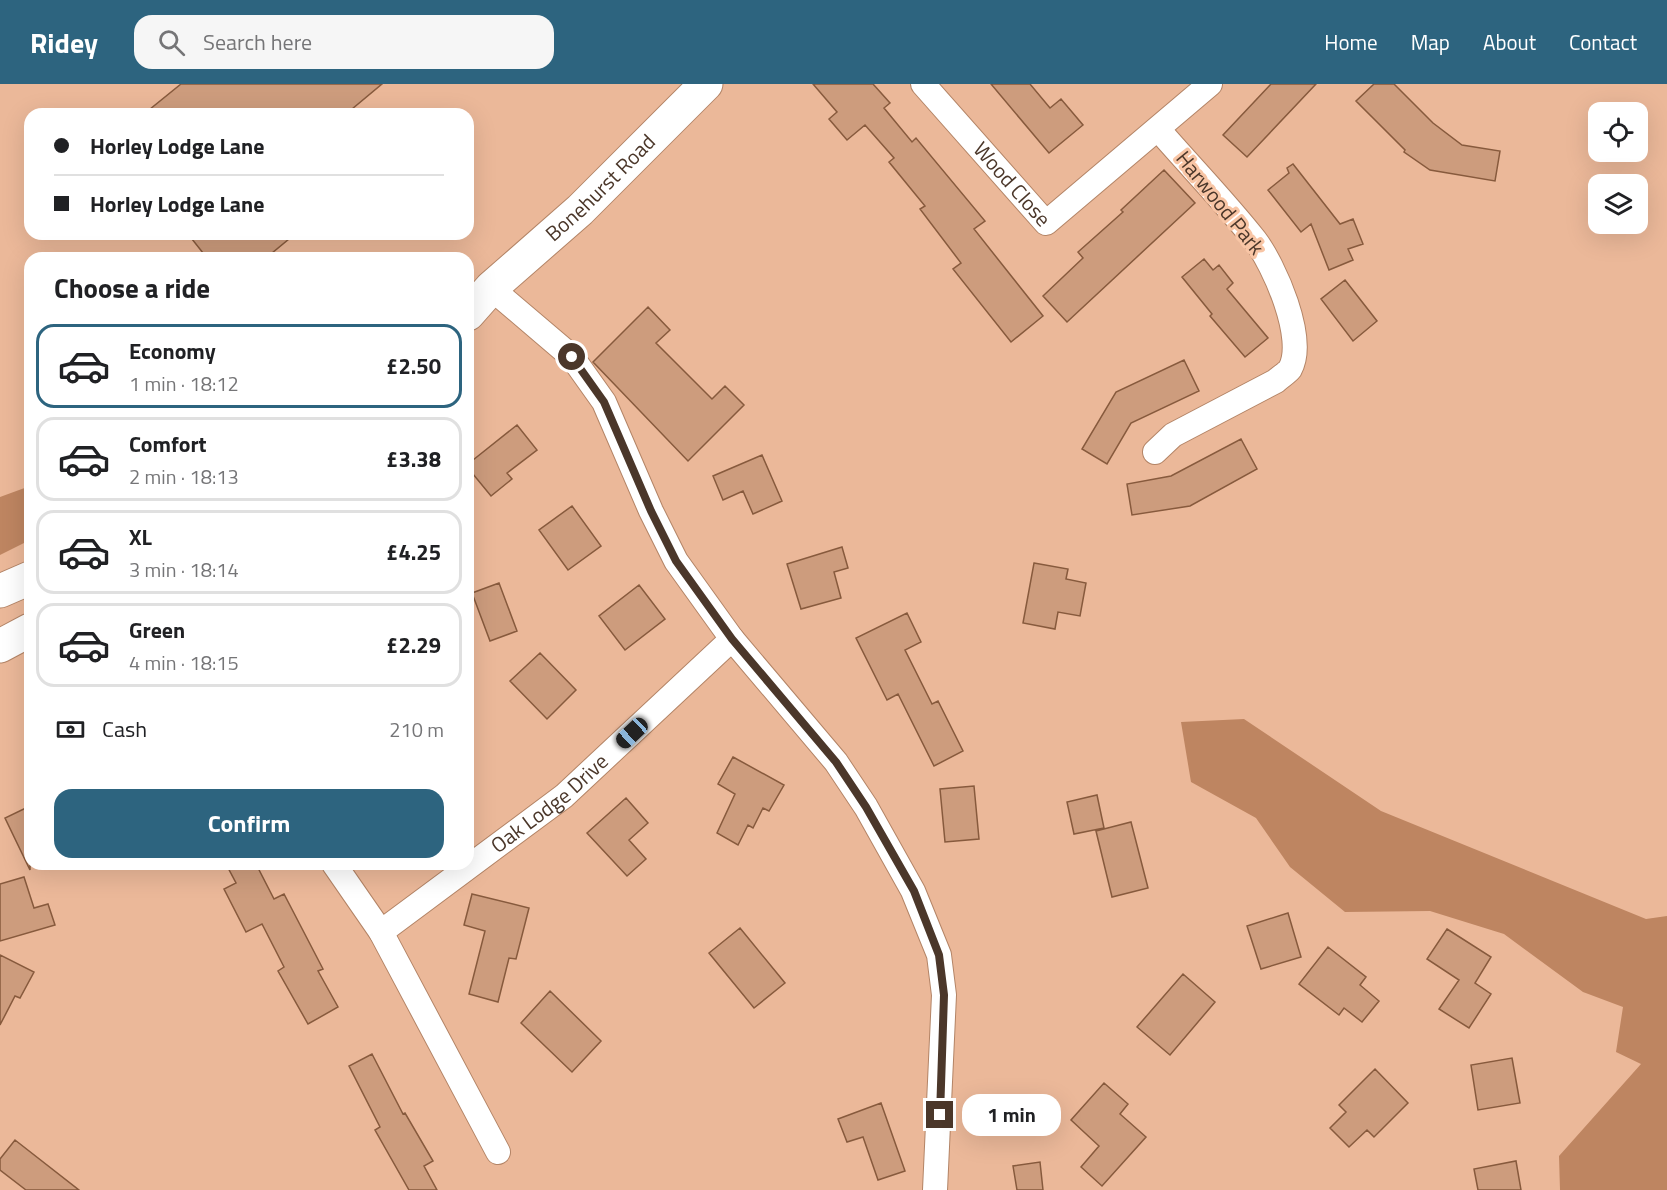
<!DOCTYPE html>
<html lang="en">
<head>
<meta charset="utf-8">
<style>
	body { margin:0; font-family:"Titillium Web",sans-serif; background:#f6f6f6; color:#202124; height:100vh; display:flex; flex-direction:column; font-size:22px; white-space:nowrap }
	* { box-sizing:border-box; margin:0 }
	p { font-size:20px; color:#757577 }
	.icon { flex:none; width:33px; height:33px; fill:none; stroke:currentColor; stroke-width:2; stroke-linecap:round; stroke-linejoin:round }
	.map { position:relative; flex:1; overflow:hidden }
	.side { position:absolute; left:24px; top:168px; width:450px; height:618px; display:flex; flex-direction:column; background:#fff; border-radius:18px; box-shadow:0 6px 24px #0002 }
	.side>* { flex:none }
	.hud { position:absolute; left:24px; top:24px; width:450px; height:132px; border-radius:18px; box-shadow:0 6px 24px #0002; display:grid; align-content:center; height:132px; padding:0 30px; background:#fff }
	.buttons { position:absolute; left:1588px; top:18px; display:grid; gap:12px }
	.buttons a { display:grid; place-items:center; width:60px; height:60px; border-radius:12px; background:#fff; box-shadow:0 6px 24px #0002; font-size:30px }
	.end { position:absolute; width:27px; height:27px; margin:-14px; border:8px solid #4b372a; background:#fff; box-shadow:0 0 0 3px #fff }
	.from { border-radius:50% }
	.bubble { position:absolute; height:42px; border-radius:18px; background:#fff; box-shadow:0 6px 24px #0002; font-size:20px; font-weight:700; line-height:42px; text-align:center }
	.car { position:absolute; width:18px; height:36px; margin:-18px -9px; border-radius:8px; box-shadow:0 0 4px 2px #0007; background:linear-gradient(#222 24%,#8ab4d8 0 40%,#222 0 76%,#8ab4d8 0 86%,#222 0) }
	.hud b { display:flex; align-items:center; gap:21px; height:57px; font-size:22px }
	.hud b+b { border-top:2px solid #e0e0e0 }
	.hud i { width:15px; height:15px; background:#202124 }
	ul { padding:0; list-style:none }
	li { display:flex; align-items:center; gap:18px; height:84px; margin:0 12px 9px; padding:0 18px; border:3px solid #e0e0e0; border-radius:18px }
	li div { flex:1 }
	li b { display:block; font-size:22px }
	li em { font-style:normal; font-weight:700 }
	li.selected { border-color:#2d647f }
	li>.icon { width:54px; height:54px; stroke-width:1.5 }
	h2 { padding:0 30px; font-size:27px; line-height:72px }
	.pay { display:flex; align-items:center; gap:15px; height:66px; padding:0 30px; font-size:22px }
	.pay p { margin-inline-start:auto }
	.button { display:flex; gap:12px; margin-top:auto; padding:12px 30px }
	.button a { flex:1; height:69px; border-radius:18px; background:#2d647f; color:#fff; font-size:24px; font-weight:700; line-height:69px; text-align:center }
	header { display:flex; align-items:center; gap:36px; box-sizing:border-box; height:84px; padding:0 30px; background:#2d647f; color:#fff }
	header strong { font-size:28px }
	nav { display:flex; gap:33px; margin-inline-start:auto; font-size:21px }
	.search { width:420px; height:54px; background:#f6f6f6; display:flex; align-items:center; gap:15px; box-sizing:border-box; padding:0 21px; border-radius:18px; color:#757577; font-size:22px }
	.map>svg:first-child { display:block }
</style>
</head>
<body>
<header>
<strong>Ridey</strong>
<div class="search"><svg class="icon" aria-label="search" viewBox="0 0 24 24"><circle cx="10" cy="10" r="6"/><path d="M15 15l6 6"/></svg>Search here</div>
<nav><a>Home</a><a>Map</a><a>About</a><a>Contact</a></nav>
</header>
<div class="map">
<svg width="1667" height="1106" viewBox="0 0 1667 1106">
	<rect width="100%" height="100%" fill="#ebb899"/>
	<!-- green -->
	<path fill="#be8561" d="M 30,402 L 30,456 L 0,471 L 0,413 Z
		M 1244,635 L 1381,727 L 1646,835 L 1667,832 L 1667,1106 L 1560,1106 L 1559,1072 L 1641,980 L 1616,968 L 1623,923 L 1583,908 L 1504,850 L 1430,827 L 1345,828 L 1290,783 L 1256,734 L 1191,698 L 1181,638 Z"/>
	<!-- building -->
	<path fill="#cd9c7d" stroke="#875a3d" stroke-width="1.5" d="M 181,0 L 382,0 L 346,30 L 144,30 Z
		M 813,0 L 873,0 L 890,19 L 884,24 L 912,58 L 916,54 L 985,137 L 974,145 L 1043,232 L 1011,258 L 953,185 L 961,179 L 920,125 L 925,122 L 889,78 L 894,74 L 865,41 L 847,56 L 829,35 L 837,28 Z
		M 991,0 L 1030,0 L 1050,24 L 1061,15 L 1083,41 L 1049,69 Z
		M 1271,0 L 1316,0 L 1247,73 L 1223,51 Z
		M 1374,0 L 1394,0 L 1433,39 L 1462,61 L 1500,67 L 1495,97 L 1430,86 L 1404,68 L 1405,66 L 1356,17 Z
		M 1293,80 L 1340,140 L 1353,135 L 1363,160 L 1348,165 L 1353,176 L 1329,186 L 1311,140 L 1301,148 L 1268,106 L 1289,89 L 1287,84 Z
		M 1164,86 L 1195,119 L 1067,238 L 1043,212 L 1083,174 L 1078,168 L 1123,128 L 1121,126 Z
		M 188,150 L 295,150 L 266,174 L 207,174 Z
		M 1204,175 L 1213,186 L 1219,181 L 1233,199 L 1227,205 L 1268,254 L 1245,273 L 1210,232 L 1212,230 L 1182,193 Z
		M 1345,196 L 1377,237 L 1353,257 L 1321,215 Z
		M 648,223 L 670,246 L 656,259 L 712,315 L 725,302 L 744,321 L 688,377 L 593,278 Z
		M 1184,276 L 1199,307 L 1131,339 L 1107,380 L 1082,365 L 1116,308 Z
		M 517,341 L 537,366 L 507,389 L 512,395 L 491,412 L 468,384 L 468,380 Z
		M 1241,355 L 1257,385 L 1190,422 L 1132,431 L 1127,400 L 1171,392 Z
		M 762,371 L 782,417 L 753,430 L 743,407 L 723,416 L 713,392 Z
		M 572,422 L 601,462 L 568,486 L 539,446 Z
		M 842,463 L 848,484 L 834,488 L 841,514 L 801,525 L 787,480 Z
		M 1034,479 L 1068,485 L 1066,495 L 1086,499 L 1080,532 L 1058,528 L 1055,545 L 1023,539 Z
		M 499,499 L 517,547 L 490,557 L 472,509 Z
		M 639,501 L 665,535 L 625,566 L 599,532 Z
		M 907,529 L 921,558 L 905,566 L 932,620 L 938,617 L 963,667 L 934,682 L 898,610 L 887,616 L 856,554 Z
		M 540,569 L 576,606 L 547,635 L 510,597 Z
		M 733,673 L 784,701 L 769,727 L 763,724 L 753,744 L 748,741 L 738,761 L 717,749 L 735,710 L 718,700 Z
		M 974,702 L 979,755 L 945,758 L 940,705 Z
		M 1097,711 L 1104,744 L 1074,750 L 1067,718 Z
		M 626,714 L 648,739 L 629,756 L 646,775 L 627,792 L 587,749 Z
		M 30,722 L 30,786 L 5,734 Z
		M 1131,738 L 1148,804 L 1112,813 L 1096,747 Z
		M 226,780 L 256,780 L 274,815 L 284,810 L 323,885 L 318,887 L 338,923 L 308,940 L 278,887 L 284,883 L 262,840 L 246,848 L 224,805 L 236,799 Z
		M 24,793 L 34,824 L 48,820 L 55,841 L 0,857 L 0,800 Z
		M 472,810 L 529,824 L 516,875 L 509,874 L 498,918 L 469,910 L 485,847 L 464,841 Z
		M 1288,829 L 1301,873 L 1261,885 L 1247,842 Z
		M 740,844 L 785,899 L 754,924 L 709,869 Z
		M 1447,845 L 1491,873 L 1475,899 L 1491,910 L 1469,944 L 1439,925 L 1459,896 L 1427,875 Z
		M 1328,863 L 1366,893 L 1360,901 L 1379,917 L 1362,938 L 1344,924 L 1339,931 L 1299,900 Z
		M 0,871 L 34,888 L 20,914 L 15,912 L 0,941 Z
		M 1183,890 L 1215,918 L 1170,971 L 1137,943 Z
		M 550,907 L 601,957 L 572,988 L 521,939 Z
		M 372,970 L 403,1030 L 405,1029 L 433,1077 L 424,1082 L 437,1106 L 409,1106 L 375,1046 L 380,1043 L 349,982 Z
		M 1512,974 L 1520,1019 L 1478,1026 L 1471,981 Z
		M 1375,985 L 1408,1019 L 1374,1053 L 1367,1046 L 1349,1063 L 1330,1044 L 1346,1028 L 1339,1021 Z
		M 1104,999 L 1128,1020 L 1120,1030 L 1146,1053 L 1102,1102 L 1081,1083 L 1099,1062 L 1071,1036 Z
		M 881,1019 L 905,1087 L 878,1096 L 863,1053 L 847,1058 L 838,1035 Z
		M 15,1056 L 79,1106 L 26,1106 L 0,1086 L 0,1075 Z
		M 1516,1077 L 1521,1106 L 1478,1106 L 1474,1085 Z
		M 1040,1078 L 1043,1106 L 1017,1106 L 1013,1082 Z"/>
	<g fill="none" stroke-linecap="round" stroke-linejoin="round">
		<defs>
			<g id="minor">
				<path id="s1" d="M 923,0 L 1046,139 L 1210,0"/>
				<path d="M 491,204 L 572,273 L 604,318 L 651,427 L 676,477 L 732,555 L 836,678 L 866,723 L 913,807 L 939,871 L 944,911 L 935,1106"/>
				<path d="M 1155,368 L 1173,351 L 1276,297 C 1280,293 1287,289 1290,285 C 1307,255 1274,181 1255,156 C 1225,118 1190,82 1158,45"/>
				<path d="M 334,780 L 381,848 L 498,1068"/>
				<path id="s2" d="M 381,848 L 564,712 L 732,555"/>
			</g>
			<g id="primary">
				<path id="s3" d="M 468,230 L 491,204 L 580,126 L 706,0"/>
				<path d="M 0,507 L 30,494"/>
				<path d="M 0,562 L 30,546"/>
			</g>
		</defs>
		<!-- minor casing -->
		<use href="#minor" stroke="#b38466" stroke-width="26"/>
		<!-- primary casing -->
		<use href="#primary" stroke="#b38466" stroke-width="35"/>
		<!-- minor -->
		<use href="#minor" stroke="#fff" stroke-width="24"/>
		<!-- primary -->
		<use href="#primary" stroke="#fff" stroke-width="33"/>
	</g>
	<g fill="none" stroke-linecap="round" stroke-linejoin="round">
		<!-- route -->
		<path stroke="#4b372a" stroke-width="8" d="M 572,273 L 604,318 L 651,427 L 676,477 L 732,555 L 836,678 L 866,723 L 914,807 L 939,871 L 944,911 L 940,1031"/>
	</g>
	<g text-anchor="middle" stroke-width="6" stroke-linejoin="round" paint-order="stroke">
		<!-- street labels -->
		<g font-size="21" fill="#4b372a" stroke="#f8c5a5">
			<text dy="7" stroke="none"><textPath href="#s1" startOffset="134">Wood Close</textPath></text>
			<text dy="7" stroke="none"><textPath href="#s3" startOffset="183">Bonehurst Road</textPath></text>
			<text transform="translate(1220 119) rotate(51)" y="7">Harwood Park</text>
			<text dy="7" stroke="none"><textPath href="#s2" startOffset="212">Oak Lodge Drive</textPath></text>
		</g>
	</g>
</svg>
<div class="buttons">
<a><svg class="icon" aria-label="locate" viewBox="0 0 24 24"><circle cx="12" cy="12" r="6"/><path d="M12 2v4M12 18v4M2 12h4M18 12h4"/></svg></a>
<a><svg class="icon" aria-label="layers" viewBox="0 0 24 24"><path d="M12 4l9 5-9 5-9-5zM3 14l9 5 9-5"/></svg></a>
</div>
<i class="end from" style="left:572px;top:273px"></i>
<i class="end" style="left:940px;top:1031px"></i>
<div class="bubble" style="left:962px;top:1010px;width:99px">1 min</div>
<i class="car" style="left:632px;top:649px;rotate:227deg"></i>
<div class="hud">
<b><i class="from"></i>Horley Lodge Lane</b>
<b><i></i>Horley Lodge Lane</b>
</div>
<section class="side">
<h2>Choose a ride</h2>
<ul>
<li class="selected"><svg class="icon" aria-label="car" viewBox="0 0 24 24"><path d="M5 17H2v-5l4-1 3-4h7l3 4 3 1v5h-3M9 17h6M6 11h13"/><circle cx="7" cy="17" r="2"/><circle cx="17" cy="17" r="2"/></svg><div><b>Economy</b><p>1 min · 18:12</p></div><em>£2.50</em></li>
<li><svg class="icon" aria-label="car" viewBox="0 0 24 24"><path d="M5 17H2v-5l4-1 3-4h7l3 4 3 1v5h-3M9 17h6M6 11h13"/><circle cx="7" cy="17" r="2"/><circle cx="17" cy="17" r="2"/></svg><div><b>Comfort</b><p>2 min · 18:13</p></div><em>£3.38</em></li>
<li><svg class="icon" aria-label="car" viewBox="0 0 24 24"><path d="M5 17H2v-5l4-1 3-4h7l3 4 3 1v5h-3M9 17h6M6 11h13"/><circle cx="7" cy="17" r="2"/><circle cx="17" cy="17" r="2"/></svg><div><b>XL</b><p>3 min · 18:14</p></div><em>£4.25</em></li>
<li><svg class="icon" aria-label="car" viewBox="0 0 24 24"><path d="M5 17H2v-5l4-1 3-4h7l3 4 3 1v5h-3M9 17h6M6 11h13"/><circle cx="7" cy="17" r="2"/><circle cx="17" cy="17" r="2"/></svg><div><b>Green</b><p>4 min · 18:15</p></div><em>£2.29</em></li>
</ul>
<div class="pay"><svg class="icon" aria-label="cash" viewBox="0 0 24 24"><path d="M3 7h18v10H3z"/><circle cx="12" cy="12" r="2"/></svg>Cash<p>210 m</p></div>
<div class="button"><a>Confirm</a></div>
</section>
</div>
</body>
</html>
